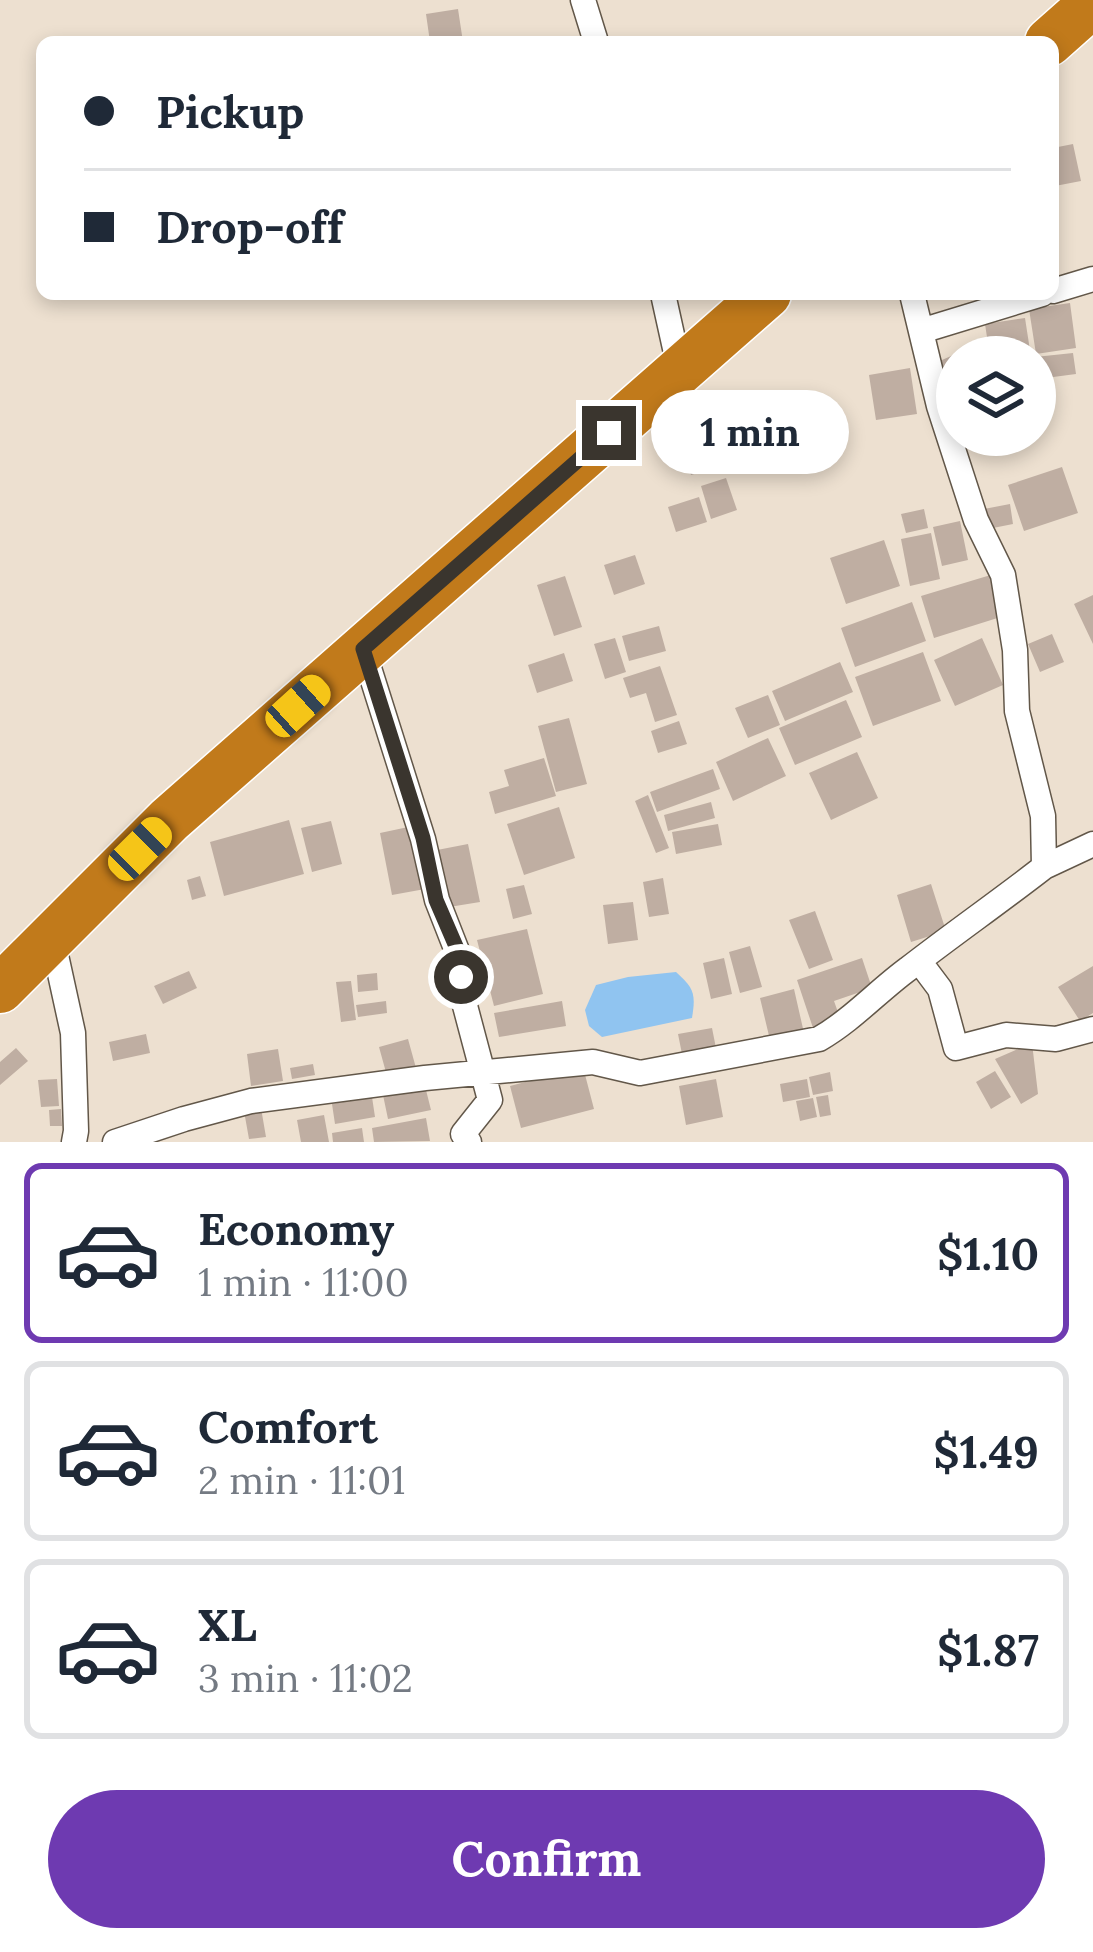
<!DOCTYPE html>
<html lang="en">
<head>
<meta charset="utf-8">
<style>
	body { margin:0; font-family:Lora,serif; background:#f6f6f7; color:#1f2937; height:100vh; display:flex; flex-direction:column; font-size:45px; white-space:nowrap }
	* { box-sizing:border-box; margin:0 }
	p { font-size:39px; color:#747a83 }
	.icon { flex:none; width:66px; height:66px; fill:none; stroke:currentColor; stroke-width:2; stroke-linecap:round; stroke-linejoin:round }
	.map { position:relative; height:1142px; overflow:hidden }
	.panel { display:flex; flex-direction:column; background:#fff; flex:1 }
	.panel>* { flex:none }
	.hud { position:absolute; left:36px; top:36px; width:1023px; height:264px; border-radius:18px; box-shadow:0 6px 18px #0003; display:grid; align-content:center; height:264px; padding:0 48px; background:#fff }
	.controls { position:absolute; left:936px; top:336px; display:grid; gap:24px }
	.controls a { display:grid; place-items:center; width:120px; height:120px; border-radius:50%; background:#fff; box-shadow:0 6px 18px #0003; font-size:60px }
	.end { position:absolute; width:54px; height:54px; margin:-27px; border:15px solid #3a352e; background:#fff; box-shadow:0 0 0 6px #fff }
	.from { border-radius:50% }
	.bubble { position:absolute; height:84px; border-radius:42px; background:#fff; box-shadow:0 6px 18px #0003; font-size:39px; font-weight:700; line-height:84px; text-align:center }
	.car { position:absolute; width:36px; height:72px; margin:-36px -18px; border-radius:15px; box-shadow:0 0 9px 3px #0007; background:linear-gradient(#f5c518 24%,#345 0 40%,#f5c518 0 76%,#345 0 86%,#f5c518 0) }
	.hud b { display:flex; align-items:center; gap:42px; height:114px; font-size:45px }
	.hud b+b { border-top:3px solid #e0e1e3 }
	.hud i { width:30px; height:30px; background:#1f2937 }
	ul { padding:21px 0 0; list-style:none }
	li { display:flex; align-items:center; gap:36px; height:180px; margin:0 24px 18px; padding:0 24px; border:6px solid #e0e1e3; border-radius:18px }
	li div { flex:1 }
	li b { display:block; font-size:45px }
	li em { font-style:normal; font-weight:700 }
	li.active { border-color:#6e3ab1 }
	li>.icon { width:108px; height:108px; stroke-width:1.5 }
	.primary-button { display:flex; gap:24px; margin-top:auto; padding:24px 48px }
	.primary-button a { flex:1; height:138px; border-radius:72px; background:#6e3ab1; color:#fff; font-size:48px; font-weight:700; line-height:138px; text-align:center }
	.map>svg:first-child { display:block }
</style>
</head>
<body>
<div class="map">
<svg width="1093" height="1142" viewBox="0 0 1093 1142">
	<rect width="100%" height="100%" fill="#ede0d0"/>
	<!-- water -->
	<path fill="#90c4f0" d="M 676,972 C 694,988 696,994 692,1018 L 602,1037 L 589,1026 L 585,1010 L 596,985 L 628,977 Z"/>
	<!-- building -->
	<path fill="#bfaea2" d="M 458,9 L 463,42 L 430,42 L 426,14 Z
		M 1073,144 L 1081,181 L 1055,186 L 1053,148 Z
		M 1070,303 L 1076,348 L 1036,354 L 1029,309 Z
		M 1025,318 L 1031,357 L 990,357 L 985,324 Z
		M 972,347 L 976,357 L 957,357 L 957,399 L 952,401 L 935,363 Z
		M 1073,353 L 1076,374 L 1038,379 L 1035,357 Z
		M 910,368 L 917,414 L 876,420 L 869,375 Z
		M 716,436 L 725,464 L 691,475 L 682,447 Z
		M 1062,467 L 1078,513 L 1024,531 L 1008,485 Z
		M 726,478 L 737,510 L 711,519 L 701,486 Z
		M 699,497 L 707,522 L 676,532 L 668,507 Z
		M 1010,504 L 1013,524 L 988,529 L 984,509 Z
		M 924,509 L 928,528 L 906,533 L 901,514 Z
		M 960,521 L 968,560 L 942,566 L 933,527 Z
		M 931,533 L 940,579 L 910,586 L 901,539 Z
		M 884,540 L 900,586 L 846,604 L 830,558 Z
		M 635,555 L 645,584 L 614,595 L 604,565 Z
		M 994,574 L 1007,615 L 934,638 L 921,596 Z
		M 565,576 L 582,627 L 554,636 L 537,585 Z
		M 1093,595 L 1093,644 L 1074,604 Z
		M 912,602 L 926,641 L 855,667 L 841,628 Z
		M 659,626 L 666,651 L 629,661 L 622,636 Z
		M 1052,634 L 1064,662 L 1040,672 L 1028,644 Z
		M 615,638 L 626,672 L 605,679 L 594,644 Z
		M 982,638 L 1003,685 L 955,706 L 934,660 Z
		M 923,652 L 941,701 L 873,726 L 855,677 Z
		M 564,653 L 573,681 L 537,693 L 528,665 Z
		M 840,662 L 853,692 L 785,721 L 772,691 Z
		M 660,666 L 677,715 L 655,722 L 646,693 L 630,698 L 623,678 Z
		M 768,695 L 780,725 L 748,738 L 735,708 Z
		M 846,700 L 862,737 L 795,765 L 779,728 Z
		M 569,718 L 587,784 L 556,792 L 538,726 Z
		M 679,721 L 687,744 L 658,753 L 651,731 Z
		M 768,738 L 786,776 L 733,801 L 716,762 Z
		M 857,752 L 878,798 L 831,820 L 809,773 Z
		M 544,758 L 556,796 L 495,814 L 489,792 L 509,786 L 504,770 Z
		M 713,769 L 720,789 L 657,812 L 650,792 Z
		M 648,795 L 669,848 L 656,853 L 635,801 Z
		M 711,802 L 715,818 L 668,831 L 664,815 Z
		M 559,807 L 575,858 L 524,875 L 507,824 Z
		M 289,820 L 304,874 L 224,896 L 210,842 Z
		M 331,821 L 342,864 L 312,872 L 301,828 Z
		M 718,824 L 722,845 L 676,854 L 672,832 Z
		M 413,826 L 425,889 L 392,895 L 380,833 Z
		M 468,844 L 480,902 L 443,908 L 432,851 Z
		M 200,876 L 206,896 L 192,900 L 187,880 Z
		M 663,878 L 669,914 L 649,917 L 643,882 Z
		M 931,884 L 946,931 L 911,942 L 897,895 Z
		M 524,885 L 532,914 L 513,919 L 506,889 Z
		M 633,902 L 638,940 L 608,944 L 603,905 Z
		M 815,911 L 833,960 L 809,969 L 789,920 Z
		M 527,929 L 543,994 L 494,1006 L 477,940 Z
		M 750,946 L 762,987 L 740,993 L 729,952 Z
		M 724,958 L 732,994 L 711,999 L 703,963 Z
		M 862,958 L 872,988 L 834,1001 L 840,1018 L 813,1028 L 797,980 Z
		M 1093,966 L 1093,1013 L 1080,1021 L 1058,987 Z
		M 189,971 L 197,988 L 163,1004 L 154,986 Z
		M 377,973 L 378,990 L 358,992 L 357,975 Z
		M 351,981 L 356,1020 L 341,1022 L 336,982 Z
		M 794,989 L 804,1033 L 770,1040 L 760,998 Z
		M 386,1001 L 387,1013 L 358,1017 L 356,1005 Z
		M 562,1001 L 566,1026 L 499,1037 L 494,1013 Z
		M 712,1028 L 716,1048 L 682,1054 L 678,1034 Z
		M 146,1034 L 150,1053 L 113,1061 L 109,1042 Z
		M 408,1039 L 416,1068 L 387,1076 L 379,1047 Z
		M 1032,1043 L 1038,1094 L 1021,1104 L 995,1059 Z
		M 16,1048 L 28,1061 L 0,1085 L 0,1062 Z
		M 278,1049 L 283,1081 L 251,1086 L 247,1054 Z
		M 313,1064 L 315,1075 L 292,1079 L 290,1068 Z
		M 583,1067 L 594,1109 L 521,1128 L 510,1086 Z
		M 995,1071 L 1011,1097 L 991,1109 L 976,1082 Z
		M 830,1072 L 833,1091 L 813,1095 L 809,1077 Z
		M 57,1079 L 59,1106 L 41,1107 L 38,1080 Z
		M 716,1079 L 723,1117 L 686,1125 L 679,1086 Z
		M 807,1079 L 810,1097 L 783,1102 L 780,1084 Z
		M 425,1086 L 431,1110 L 388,1119 L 383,1095 Z
		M 828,1095 L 831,1115 L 820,1117 L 816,1097 Z
		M 372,1097 L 375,1117 L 335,1124 L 332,1104 Z
		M 813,1098 L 817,1117 L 800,1121 L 796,1101 Z
		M 261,1108 L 266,1137 L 249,1139 L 244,1111 Z
		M 61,1109 L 62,1126 L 50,1126 L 49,1110 Z
		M 324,1115 L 329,1142 L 301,1142 L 297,1120 Z
		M 426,1118 L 430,1141 L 374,1142 L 372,1128 Z
		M 362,1128 L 364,1142 L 333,1142 L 332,1133 Z"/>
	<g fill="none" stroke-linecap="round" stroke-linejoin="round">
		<defs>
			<path id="street" d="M 583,0 L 596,42
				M 1053,291 L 1093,279
				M 663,294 L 680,371
				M 921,331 L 1042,294
				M 363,649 L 423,839 L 437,900 L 457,951 L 464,1002 L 490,1100 L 463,1134 L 469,1142
				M 1044,867 L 1093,844
				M 52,937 L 73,1033 L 76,1131 L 74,1142
				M 919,961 L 940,989 L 956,1048 L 1006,1035 L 1056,1039 L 1093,1029
				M 115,1142 L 184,1119 L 251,1101 L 425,1078 L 593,1062 L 640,1073 L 819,1039 C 852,1020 878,991 908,969 C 953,934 999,902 1044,867 L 1043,816 L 1017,711 L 1015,650 L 1003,575 L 976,520 L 939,406 L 912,294"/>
			<path id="highway" d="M 1049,42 L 1093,3
				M 0,989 L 169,820 L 767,294"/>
		</defs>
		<!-- street casing -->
		<use href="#street" stroke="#625749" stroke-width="27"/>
		<!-- highway casing -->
		<use href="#highway" stroke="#fff" stroke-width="51"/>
		<!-- street -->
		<use href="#street" stroke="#fff" stroke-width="24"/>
		<!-- highway -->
		<use href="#highway" stroke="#c17a1b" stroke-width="48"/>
	</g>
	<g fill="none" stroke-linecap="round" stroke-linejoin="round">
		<!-- route -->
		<path stroke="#3a352e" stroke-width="15" d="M 461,977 L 458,951 L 436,900 L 423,838 L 363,649 L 609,433"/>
	</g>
</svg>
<div class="controls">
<a><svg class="icon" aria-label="layers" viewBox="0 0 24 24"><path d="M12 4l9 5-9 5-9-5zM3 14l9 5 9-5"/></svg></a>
</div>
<i class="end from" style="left:461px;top:977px"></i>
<i class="end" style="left:609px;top:433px"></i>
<div class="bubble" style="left:651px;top:390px;width:198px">1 min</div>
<i class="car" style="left:298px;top:706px;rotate:48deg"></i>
<i class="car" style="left:140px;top:849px;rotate:45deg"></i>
<div class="hud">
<b><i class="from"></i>Pickup</b>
<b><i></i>Drop-off</b>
</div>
</div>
<section class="panel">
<ul>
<li class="active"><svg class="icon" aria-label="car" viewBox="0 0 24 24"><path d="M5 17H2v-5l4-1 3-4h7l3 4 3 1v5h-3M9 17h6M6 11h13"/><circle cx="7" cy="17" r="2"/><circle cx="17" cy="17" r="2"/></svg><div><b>Economy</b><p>1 min · 11:00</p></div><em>$1.10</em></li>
<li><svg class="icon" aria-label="car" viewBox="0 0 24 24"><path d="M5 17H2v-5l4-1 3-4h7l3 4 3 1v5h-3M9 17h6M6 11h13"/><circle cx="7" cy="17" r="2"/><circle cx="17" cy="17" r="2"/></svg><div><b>Comfort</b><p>2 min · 11:01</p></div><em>$1.49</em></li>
<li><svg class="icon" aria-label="car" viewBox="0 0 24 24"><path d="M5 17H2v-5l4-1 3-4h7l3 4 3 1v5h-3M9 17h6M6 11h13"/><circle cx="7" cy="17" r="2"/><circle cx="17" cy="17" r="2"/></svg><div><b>XL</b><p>3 min · 11:02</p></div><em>$1.87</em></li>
</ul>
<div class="primary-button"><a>Confirm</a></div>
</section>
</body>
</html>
